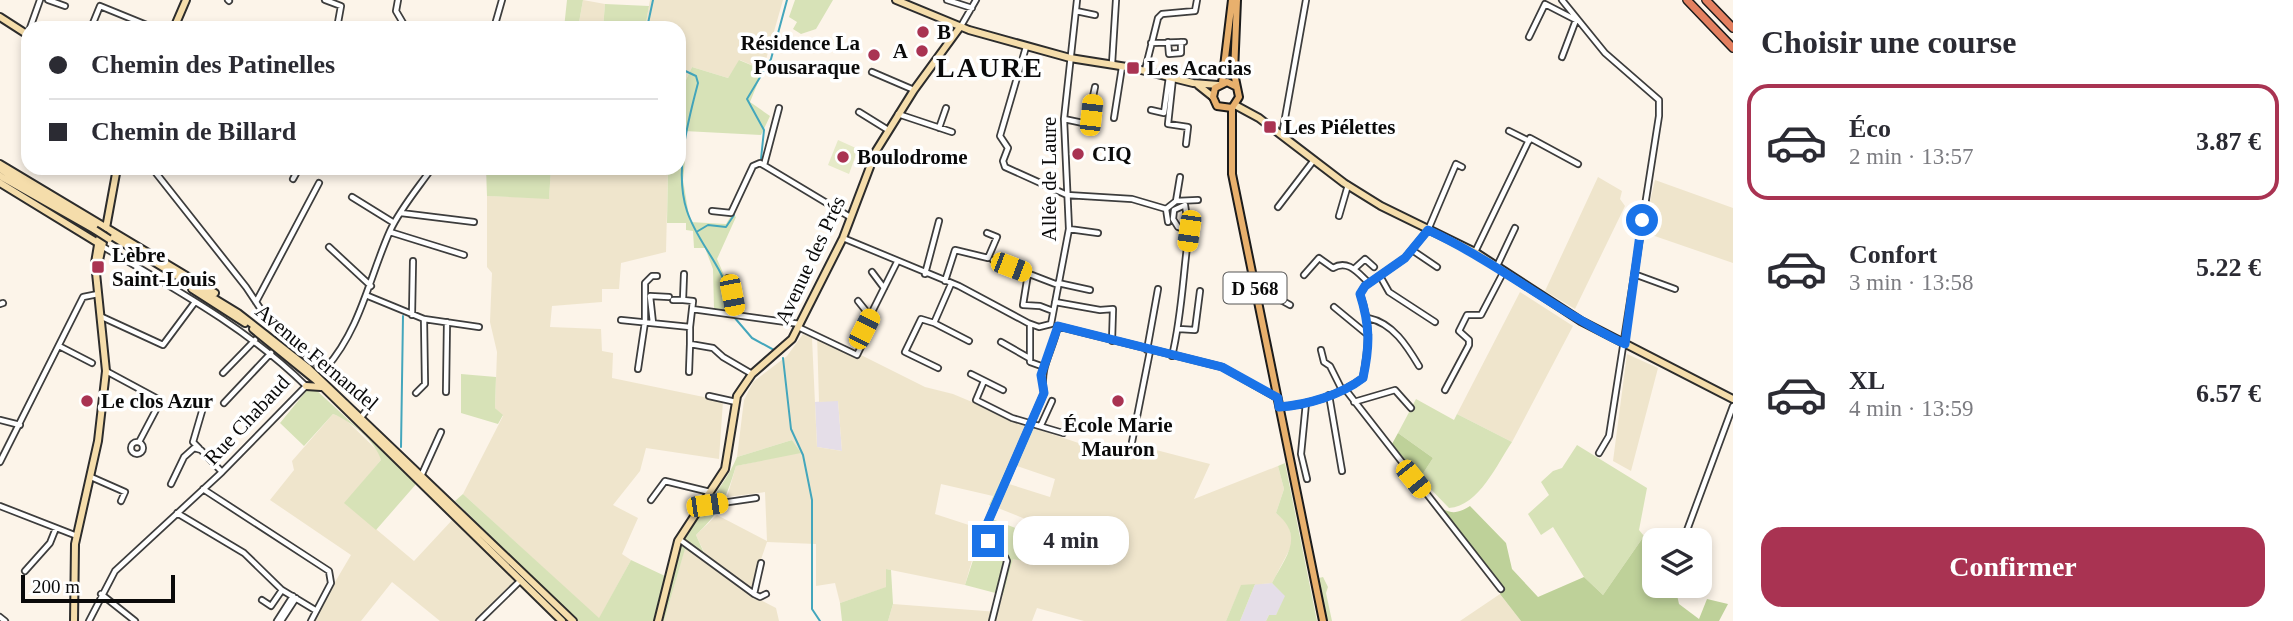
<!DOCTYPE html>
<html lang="fr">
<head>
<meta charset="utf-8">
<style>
	body { margin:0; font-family:"Times New Roman",serif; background:#f2f2f3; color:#2b2b33; height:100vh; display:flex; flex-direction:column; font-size:26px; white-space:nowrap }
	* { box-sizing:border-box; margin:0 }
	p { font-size:23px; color:#7c7c81 }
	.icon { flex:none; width:38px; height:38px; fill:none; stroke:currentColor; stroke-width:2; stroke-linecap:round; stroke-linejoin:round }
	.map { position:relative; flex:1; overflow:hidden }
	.details { display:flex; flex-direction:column; background:#fff; width:560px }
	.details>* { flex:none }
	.banner { position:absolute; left:21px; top:21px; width:665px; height:154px; border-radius:21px; box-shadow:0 4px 10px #0003; display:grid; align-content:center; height:154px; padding:0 28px; background:#fff }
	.buttons { position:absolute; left:1642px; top:528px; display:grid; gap:14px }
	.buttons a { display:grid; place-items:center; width:70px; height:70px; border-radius:14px; background:#fff; box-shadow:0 4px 10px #0003; font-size:35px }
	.scale { position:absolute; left:21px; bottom:18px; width:154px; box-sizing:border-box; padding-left:7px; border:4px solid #0a0a0a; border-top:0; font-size:19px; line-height:24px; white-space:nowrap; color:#0a0a0a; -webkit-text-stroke:5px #fff; paint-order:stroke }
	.end { position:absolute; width:32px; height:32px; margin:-16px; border:9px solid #1a73e8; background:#fff; box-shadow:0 0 0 4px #fff }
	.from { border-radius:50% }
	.bubble { position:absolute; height:49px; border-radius:21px; background:#fff; box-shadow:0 4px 10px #0003; font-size:23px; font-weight:800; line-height:49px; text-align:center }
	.car { position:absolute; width:21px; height:42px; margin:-21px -10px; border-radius:9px; box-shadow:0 0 5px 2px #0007; background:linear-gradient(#f5c518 24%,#345 0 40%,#f5c518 0 76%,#345 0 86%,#f5c518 0) }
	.banner b { display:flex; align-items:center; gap:24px; height:66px; font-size:26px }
	.banner b+b { border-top:2px solid #e1e1e2 }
	.banner i { width:18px; height:18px; background:#2b2b33 }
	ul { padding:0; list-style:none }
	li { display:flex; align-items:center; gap:21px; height:116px; margin:0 14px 10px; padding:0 14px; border:4px solid transparent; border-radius:21px }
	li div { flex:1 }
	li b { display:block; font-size:26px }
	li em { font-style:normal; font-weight:800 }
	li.on { border-color:#a93352 }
	li>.icon { width:63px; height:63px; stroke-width:1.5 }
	h2 { padding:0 28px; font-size:32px; line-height:84px }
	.action { display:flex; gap:14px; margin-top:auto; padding:14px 28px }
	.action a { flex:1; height:80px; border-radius:21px; background:#a93352; color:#fff; font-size:28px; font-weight:800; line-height:80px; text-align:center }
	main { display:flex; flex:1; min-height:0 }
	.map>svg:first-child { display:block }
</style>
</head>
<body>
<main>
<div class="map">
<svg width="1733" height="621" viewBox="0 0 1733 621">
	<rect width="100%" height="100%" fill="#fcf4e9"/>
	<!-- industrial -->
	<path fill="#e5dee8" d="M 838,400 L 842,451 L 817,447 L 815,402 Z
		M 1272,583 L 1286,596 L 1276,615 L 1269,615 L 1266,621 L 1240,621 L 1255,584 Z"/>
	<!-- farmland -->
	<path fill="#efe5cc" d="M 583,0 L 605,4 L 603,28 L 578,28 Z
		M 650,0 L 783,0 L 763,70 L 740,60 L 728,78 L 692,67 L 686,80 L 684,131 L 679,160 L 679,28 L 645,28 Z
		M 551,168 L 668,168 L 666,252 L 621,263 L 619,289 L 602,289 L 602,302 L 552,306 L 550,327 L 601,329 L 602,351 L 613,353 L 612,378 L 723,401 L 719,459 L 646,448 L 640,471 L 613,505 L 638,518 L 622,554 L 631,560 L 599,619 L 463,494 L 503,416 L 495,408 L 497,352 L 490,322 L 492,273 L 487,267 L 487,196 L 549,198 Z
		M 1598,177 L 1622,191 L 1620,199 L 1625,206 L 1575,309 L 1545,291 Z
		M 1655,180 L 1733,208 L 1733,263 L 1643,232 Z
		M 1520,292 L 1573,326 L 1512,442 L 1457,414 Z
		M 817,333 L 925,387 L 953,394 L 1027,425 L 993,496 L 941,484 L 935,514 L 981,529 L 965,585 L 886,569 L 887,587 L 840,603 L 835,583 L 816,586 L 816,544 L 767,542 L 749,594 L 776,608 L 779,621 L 664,621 L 685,548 L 701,558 L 704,552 L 696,535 L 717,515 L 767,541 L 765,492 L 727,497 L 736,466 L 800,452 L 792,440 L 737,457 L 744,400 L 753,382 L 787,356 L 803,334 L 812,338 L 817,447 L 842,451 L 838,401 L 819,402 Z
		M 1627,354 L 1658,368 L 1631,471 L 1613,461 Z
		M 333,414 L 344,418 L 379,452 L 381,460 L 345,503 L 414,561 L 454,518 L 519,580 L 477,621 L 440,621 L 392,582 L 361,621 L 312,621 L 351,555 L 270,500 L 294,470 L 292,461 Z
		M 1034,428 L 1129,460 L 1133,444 L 1210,464 L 1194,499 L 1278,466 L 1284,489 L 1276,513 L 1288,523 L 1293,543 L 1272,583 L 1241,586 L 1226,621 L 1084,621 L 1037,608 L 1032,621 L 888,621 L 893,604 L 998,612 L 1013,558 L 1044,565 L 1058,532 L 998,508 L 1009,484 L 1050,497 L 1055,479 L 1017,466 Z
		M 1500,594 L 1521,621 L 1460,621 Z"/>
	<!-- green -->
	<path fill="#d7e2b7" d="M 567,0 L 583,0 L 578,28 L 564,28 Z
		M 795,0 L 833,0 L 816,29 L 801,34 L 793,29 L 797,22 L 789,17 Z
		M 605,4 L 649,6 L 645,28 L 603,28 Z
		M 739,60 L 763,70 L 750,102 L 770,116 L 761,135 L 684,131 L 686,80 L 692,67 L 728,78 Z
		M 685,161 L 683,180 L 690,222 L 726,224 L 732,214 L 736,217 L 717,259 L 728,284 L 733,311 L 714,309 L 713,269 L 705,248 L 694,248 L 693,231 L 686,230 L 686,223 L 667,223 L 668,168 L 679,168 L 679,162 Z
		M 486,168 L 551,168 L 549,199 L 487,196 Z
		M 461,374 L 496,377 L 495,408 L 503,415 L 498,424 L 461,413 Z
		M 314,388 L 417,483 L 376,530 L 344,503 L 381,460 C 376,442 350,420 333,414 L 304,446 L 280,423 L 308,389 Z
		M 1416,399 L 1454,420 L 1457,414 L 1512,442 C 1497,464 1479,506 1449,508 L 1420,478 L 1433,458 L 1398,433 Z
		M 1027,425 L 1034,428 L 998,508 L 989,505 Z
		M 792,440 L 801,453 L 736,466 C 726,499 720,512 696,535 L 704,553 L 701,558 L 685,549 L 664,621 L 661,621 C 669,597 670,568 681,546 C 696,514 723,490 737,457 Z
		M 1577,445 L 1647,488 L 1639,530 L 1644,536 L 1603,595 L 1584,577 L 1553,527 L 1541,535 L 1528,514 L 1549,495 L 1541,482 L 1553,471 L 1562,468 Z
		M 1285,463 L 1317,621 L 1266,621 L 1269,615 L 1276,615 L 1285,596 L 1272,583 C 1286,556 1305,537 1276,513 L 1284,489 L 1278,466 Z
		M 463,494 L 599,618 L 631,560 L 665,576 L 653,621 L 578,621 L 455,501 Z
		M 987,517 L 1054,543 L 1044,565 L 1013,559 L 1003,595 L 965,585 Z
		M 886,569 L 891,570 L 893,604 L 888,621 L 842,621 L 840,603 L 886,587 Z
		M 1323,577 L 1328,587 L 1326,593 L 1332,621 L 1327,621 L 1319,583 L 1319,578 Z
		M 1255,584 L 1240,621 L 1226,621 L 1241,585 Z"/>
	<!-- forest -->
	<path fill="#bed199" d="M 1398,433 L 1433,458 L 1420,478 L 1392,444 Z
		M 1470,506 L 1506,543 L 1512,569 L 1538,597 L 1584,577 L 1603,595 L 1644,536 L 1654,546 L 1654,586 L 1675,586 L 1679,604 L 1699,619 L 1707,599 L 1728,604 L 1719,621 L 1521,621 L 1500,594 L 1503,586 L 1442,509 C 1453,514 1459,513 1470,506 Z"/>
	<!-- pitch -->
	<path fill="#e6eac8" d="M 838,140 L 858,149 L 849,174 L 828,165 Z"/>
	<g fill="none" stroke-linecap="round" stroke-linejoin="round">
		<!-- stream -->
		<path stroke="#43a6bc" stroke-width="2" d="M 647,28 L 653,0
			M 679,68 L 696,76 L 698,83 C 688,121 674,172 687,211 C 697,242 723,266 730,298
			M 761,159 L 764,130 L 747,99 L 771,59 L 787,0
			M 698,231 L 708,225 L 726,227 L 734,215
			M 734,317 L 752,338 L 774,350
			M 783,358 L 791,429 L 803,455 L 812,500 L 812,609 L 820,621
			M 401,447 L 403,316"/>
		<defs>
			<path id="street" d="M 48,0 L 65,6
				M 228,0 L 229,1
				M 325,0 L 341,6 L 337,28
				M 398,0 L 396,11 L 406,28
				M 947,0 L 972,8
				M 1562,0 L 1605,53 L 1659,100 L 1659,116 L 1609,436 L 1599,453
				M 1076,11 L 1095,15
				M 961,26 L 976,0
				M 30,28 L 40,0
				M 91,28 L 100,6 L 154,28
				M 409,28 L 416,28
				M 494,28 L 502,0
				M 1529,37 L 1545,4 L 1576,20 L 1562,57
				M 1168,42 L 1169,54 L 1181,53 L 1181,42
				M 1151,43 L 1184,42
				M 1026,47 L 1000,136 L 1008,148 L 1003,161 L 1005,167 L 1067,195 L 1132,199 L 1166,209 L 1176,201 L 1180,177
				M 1112,64 L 1116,0
				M 1145,70 L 1158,18 L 1162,14 L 1195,11 L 1197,0
				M 872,72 L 914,90
				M 1173,78 L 1168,124 L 1188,127 L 1186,144
				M 1151,110 L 1164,113 L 1169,77
				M 859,112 L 888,130
				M 898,114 L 952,132
				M 1114,118 L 1122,67
				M 1064,119 L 1083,123 L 1088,120 L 1095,87
				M 939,128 L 946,108
				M 1509,131 L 1529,141
				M 1282,135 L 1306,0
				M 764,165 L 779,108
				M 152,168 L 246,287 L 268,320 L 322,368 L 326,368 C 361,328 369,278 390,231 C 400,209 418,188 432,168
				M 293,179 L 299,168
				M 352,197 L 394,223
				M 1176,201 L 1198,200
				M 1278,207 L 1314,160
				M 1166,209 L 1168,222
				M 712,211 L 731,213 L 753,166 L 760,163 L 850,217
				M 401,213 L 474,222
				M 1339,216 L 1348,185
				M 1069,229 L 1098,233
				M 390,232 L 464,255
				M 843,238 L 959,286 L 1028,323 L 1039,327 L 1051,324
				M 329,247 L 371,286
				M 1412,250 L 1437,267
				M 1475,252 L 1530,138 L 1578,164
				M 993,260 L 1058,285
				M 1497,266 L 1515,228
				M 1354,269 L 1365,259 L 1374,267
				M 872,272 L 884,288
				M 684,274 L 683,300 L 693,301 L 690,327
				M 925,274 L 939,221
				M 1028,274 L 1023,305 L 1040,306 L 1053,311
				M 1634,274 L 1675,289
				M 1304,275 L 1319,258 L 1333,268 C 1348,259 1358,273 1369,283
				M 1380,276 L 1389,292 L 1435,322
				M 728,278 L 735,313
				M 945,281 L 955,250 L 988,258 L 997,237 L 987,233
				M 1058,283 L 1090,290
				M 1256,286 L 1290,305
				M 368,296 L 424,319 L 479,327
				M 673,300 L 683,300
				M 858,301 L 870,316
				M 256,302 L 319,183
				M 1055,302 L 1100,310 L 1113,309 L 1112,341
				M 0,304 L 3,303
				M 1334,307 L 1368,335
				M 692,309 L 800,324
				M 412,315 L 413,261
				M 102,317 L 163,345 L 195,302
				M 1368,318 C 1393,323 1407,346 1419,366
				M 621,320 L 690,327 L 690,344 L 713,348 L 723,357 L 752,374
				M 653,323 L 650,296 L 669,297
				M 934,323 L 969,341
				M 1030,324 L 1030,362 L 1044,367
				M 1051,324 L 1069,229 L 1064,119 L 1077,0
				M 1057,326 L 1222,367 L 1277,398
				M 798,327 L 857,355 L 872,324
				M 1179,329 L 1195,330 L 1200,291
				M 857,342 L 897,262
				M 1001,342 L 1029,358
				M 59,346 L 92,363
				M 1147,350 L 1158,289
				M 1321,350 L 1324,362 L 1330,366 L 1342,390
				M 1172,356 C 1182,316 1183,273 1189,231 L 1178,227 L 1173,219 L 1174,210 L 1185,205 L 1189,231
				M 938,368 L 905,352 L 921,319 L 934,323 L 951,284
				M 638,369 L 645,322 L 645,283 L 652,276 L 657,276
				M 106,371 L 158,399 L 158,406 L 139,442
				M 689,372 L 690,344
				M 223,373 L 255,340
				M 971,374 L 1003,390
				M 984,381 L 976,400 L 1012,418 L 1063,433
				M 1345,389 L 1501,589
				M 1445,390 L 1469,345 L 1469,340 L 1459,331 L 1467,315 L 1481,315 L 1504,271
				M 446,392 L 447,322
				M 416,393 L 425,384 L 424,319
				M 1329,395 L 1342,471
				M 709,396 L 736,402
				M 1354,402 L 1395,390 L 1411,408
				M 224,403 L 271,353
				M 1306,403 L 1301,454 L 1307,479
				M 1279,407 C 1308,405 1340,395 1363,378 C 1369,345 1371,326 1360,294 L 1365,286 L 1405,258 L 1428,230 L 1456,164 L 1462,167
				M 362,416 L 369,407
				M 0,420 L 20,425
				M 1041,425 L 1052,401
				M 1132,442 L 1150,351
				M131 448a6 6 0 1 1 12 0a6 6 0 1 1-12 0Z
				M 199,448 L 193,442 L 205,401
				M 0,462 L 83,297 L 98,294
				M 422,474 L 441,432
				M 91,477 L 125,492 L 121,501
				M 171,484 L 184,457 L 194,448 L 201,450 L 222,472
				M 203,489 L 329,571 L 331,583 L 311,621
				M 651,500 L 665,481 L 710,492
				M 0,506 L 77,536
				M 701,506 L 756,498
				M 177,513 L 244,553 L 282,590 L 315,610
				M 679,539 L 754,594 L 761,563
				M 1683,541 L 1733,406
				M 25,571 L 50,543 L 56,528
				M 101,594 L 135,621
				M 754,594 L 760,597 L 766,594
				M 262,600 L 271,606 L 282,590
				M 0,617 L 5,621
				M 89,621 L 115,571 L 222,472 L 306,386 C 246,327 173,288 100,245
				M 277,621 L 293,596
				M 281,621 L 296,598
				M 479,621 L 521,580
				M 992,621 L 1007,561 C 1003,548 989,545 984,531 L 1044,393 C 1039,367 1052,353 1058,326"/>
			<path id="secondary" d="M 896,0 L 969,30 L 1070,58 L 1133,68 L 1193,83 L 1218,85
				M 0,17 L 28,35
				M 174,28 L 186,0
				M 1198,85 L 1213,97
				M 1235,105 L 1259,118 L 1344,183 L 1381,206 L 1475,252 L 1581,321 L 1733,399
				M 0,164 L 215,293
				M 0,169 L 96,226
				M 0,176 L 95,230
				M 0,183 L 98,243
				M 106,228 L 117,168
				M 110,235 L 238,313 L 307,367 L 573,621
				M 98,265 L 103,242
				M 192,289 L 245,323
				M 253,329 L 318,382 L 562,621
				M 306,386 L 321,387
				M 74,621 L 75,544 L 98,441 L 106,371 L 95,263 L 99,239
				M 658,621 L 678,541 L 725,469 L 737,396 L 752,374 L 792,339 L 843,238 L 876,151 L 914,90 L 960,27"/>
			<path id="primary" d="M 1222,83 L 1232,0
				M 1235,86 L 1227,82 L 1215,88 L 1213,97 L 1217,106 L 1232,108 L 1239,97 L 1234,73 L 1237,0
				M 1232,108 L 1232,174 L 1323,621"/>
			<path id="highway" d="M 1687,0 L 1733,48
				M 1706,0 L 1733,28"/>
		</defs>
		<!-- street casing -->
		<use href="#street" stroke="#3d3d3d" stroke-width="8"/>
		<!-- secondary casing -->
		<use href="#secondary" stroke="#2c2c2c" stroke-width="10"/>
		<!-- primary casing -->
		<use href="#primary" stroke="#1b1b1b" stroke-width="10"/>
		<!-- highway casing -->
		<use href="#highway" stroke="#1b1b1b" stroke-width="10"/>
		<!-- street -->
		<use href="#street" stroke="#fff" stroke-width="4.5"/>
		<!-- secondary -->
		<use href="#secondary" stroke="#f5ddab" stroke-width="6"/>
		<!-- primary -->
		<use href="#primary" stroke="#e8b06d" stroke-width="6"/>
		<!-- highway -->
		<use href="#highway" stroke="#e38060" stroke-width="7"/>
		<defs>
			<path id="secondary-bridge" d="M 95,230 L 109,239"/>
		</defs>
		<!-- secondary-bridge casing -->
		<use href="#secondary-bridge" stroke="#2c2c2c" stroke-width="10" stroke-linecap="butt"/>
		<!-- secondary-bridge -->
		<use href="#secondary-bridge" stroke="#f5ddab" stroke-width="6"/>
	</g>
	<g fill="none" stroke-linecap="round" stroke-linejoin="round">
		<!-- route -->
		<path stroke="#1a73e8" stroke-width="9" d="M 988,541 L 984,531 L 1044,393 L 1041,375 L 1058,326 L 1222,367 L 1278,398 L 1279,407 C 1307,405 1341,395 1363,378 C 1370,345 1370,326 1360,294 L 1365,286 L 1405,258 L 1428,230 C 1497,262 1556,311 1625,344 L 1642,220"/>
	</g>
	<!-- markers -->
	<g fill="#a93352" stroke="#fff" stroke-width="2.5">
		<circle cx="923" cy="32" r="7"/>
		<circle cx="922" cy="51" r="7"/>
		<circle cx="874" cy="55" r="7"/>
		<rect x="1126" y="61" width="14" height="14" rx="3.5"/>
		<rect x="1263" y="120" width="14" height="14" rx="3.5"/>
		<circle cx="1078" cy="154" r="7"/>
		<circle cx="843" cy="157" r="7"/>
		<rect x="91" y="260" width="14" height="14" rx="3.5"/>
		<circle cx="87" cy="401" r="7"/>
		<circle cx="1118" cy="401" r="7"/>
	</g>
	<g text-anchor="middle" stroke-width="7" stroke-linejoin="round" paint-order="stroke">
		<!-- shield labels -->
		<rect fill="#fff" stroke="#545454" stroke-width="2" x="1223.5" y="272.5" width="63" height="31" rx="5"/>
		<g font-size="19" font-weight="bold" fill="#0a0a0a">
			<text x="1255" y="295">D 568</text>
		</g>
		<!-- poi labels -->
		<g font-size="21" font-weight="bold" fill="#0a0a0a" stroke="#fff" text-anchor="start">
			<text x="937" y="39">B</text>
			<text x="860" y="50" text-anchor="end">Résidence La<tspan x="860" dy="24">Pousaraque</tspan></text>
			<text x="908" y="58" text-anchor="end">A</text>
			<text x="1147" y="75">Les Acacias</text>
			<text x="1284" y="134">Les Piélettes</text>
			<text x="1092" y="161">CIQ</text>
			<text x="857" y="164">Boulodrome</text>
			<text x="112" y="262">Lèbre<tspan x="112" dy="24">Saint-Louis</tspan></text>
			<text x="101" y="408">Le clos Azur</text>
			<text x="1118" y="432" text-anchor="middle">École Marie<tspan x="1118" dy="24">Mauron</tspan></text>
		</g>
		<!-- street labels -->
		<g font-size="21" fill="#0a0a0a" stroke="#fff">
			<text transform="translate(1049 179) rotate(-90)" y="7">Allée de Laure</text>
			<text transform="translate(810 260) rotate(-65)" y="7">Avenue des Prés</text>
			<text transform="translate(317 357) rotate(40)" y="7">Avenue Fernandel</text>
			<text transform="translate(247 420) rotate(-47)" y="7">Rue Chabaud</text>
		</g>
		<!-- district labels -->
		<g font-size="28" font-weight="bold" letter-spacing="2" fill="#0a0a0a" stroke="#fff">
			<text x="990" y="77">LAURE</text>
		</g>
	</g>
</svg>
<div class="buttons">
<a><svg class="icon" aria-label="layers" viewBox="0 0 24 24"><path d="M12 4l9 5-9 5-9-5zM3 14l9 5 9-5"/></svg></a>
</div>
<div class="scale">200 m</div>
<i class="end from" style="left:1642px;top:220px"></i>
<i class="end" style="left:988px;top:541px"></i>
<div class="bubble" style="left:1013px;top:516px;width:116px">4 min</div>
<i class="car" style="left:1091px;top:115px;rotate:6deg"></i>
<i class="car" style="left:1189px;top:231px;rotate:188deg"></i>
<i class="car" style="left:1011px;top:267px;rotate:111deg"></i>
<i class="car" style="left:732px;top:295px;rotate:169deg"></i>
<i class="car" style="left:864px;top:329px;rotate:27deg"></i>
<i class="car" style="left:1413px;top:479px;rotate:141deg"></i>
<i class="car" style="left:707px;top:505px;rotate:82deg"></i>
<div class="banner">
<b><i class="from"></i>Chemin des Patinelles</b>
<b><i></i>Chemin de Billard</b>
</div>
</div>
<section class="details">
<h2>Choisir une course</h2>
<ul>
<li class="on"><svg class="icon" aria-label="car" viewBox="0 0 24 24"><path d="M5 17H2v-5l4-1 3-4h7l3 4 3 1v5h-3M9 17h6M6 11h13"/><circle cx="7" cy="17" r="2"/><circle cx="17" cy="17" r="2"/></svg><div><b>Éco</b><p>2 min · 13:57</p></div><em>3.87 €</em></li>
<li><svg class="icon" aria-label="car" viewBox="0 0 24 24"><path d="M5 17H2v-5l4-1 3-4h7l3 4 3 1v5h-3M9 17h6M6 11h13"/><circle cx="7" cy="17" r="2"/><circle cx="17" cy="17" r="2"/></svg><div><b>Confort</b><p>3 min · 13:58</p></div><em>5.22 €</em></li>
<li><svg class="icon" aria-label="car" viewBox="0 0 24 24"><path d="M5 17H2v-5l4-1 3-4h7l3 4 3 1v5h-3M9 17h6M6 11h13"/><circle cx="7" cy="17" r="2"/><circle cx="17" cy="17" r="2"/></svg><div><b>XL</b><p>4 min · 13:59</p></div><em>6.57 €</em></li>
</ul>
<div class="action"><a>Confirmer</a></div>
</section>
</main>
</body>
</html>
